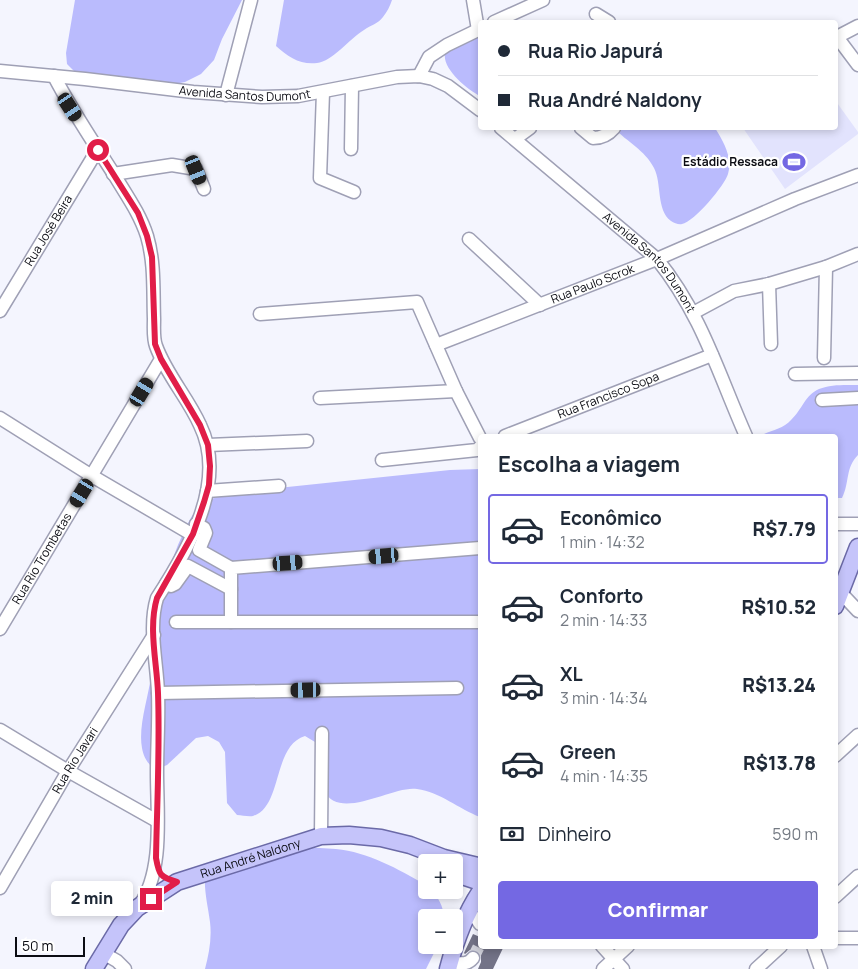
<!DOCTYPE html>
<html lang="pt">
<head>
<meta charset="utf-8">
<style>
	body { margin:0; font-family:Manrope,sans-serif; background:#f2f2f3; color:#1f2937; height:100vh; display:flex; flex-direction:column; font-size:19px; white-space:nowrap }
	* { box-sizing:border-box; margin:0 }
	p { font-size:16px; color:#747a83 }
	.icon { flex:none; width:28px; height:28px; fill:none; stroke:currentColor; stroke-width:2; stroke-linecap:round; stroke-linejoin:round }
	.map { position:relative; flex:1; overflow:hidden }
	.side { position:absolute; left:478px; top:434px; width:360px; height:515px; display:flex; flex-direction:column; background:#fff; border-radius:5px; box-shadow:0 2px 8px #0003 }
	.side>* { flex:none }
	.banner { position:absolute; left:478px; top:20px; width:360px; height:110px; border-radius:5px; box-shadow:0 2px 8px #0003; display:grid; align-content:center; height:110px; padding:0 20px; background:#fff }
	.tools { position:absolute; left:418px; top:854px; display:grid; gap:10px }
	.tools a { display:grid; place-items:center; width:45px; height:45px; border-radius:5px; background:#fff; box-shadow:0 2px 8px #0003; font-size:25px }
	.scale { position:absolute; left:15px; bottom:12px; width:70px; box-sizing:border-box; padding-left:5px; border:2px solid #0b0c13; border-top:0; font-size:14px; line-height:18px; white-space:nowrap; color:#0b0c13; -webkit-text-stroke:4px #fff; paint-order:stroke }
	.end { position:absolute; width:22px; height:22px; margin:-11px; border:6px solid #e11d48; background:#fff; box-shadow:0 0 0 2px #fff }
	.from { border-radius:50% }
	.bubble { position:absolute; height:35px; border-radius:5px; background:#fff; box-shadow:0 2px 8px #0003; font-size:16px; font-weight:800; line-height:35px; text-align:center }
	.car { position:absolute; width:15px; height:30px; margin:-15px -8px; border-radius:6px; box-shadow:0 0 4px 1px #0007; background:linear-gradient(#222 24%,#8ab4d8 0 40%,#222 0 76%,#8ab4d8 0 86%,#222 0) }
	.banner b { display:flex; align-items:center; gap:18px; height:48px; font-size:19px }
	.banner b+b { border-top:1px solid #e0e1e3 }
	.banner i { width:12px; height:12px; background:#1f2937 }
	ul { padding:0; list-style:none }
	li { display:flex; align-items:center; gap:15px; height:70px; margin:0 10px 8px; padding:0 10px; border:2px solid transparent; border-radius:5px }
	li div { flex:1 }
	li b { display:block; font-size:19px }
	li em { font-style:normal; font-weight:800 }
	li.current { border-color:#7468e3 }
	li>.icon { width:45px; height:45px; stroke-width:1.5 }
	h2 { padding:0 20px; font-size:22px; line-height:60px }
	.pay { display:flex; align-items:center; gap:12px; height:55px; padding:0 20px; font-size:19px }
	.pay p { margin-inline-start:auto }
	.button { display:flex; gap:10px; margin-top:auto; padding:10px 20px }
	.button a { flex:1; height:58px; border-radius:5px; background:#7468e3; color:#fff; font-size:20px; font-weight:800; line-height:58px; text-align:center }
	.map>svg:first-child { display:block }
</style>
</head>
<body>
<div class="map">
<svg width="858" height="969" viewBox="0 0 858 969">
	<rect width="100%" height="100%" fill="#f4f5fe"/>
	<!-- green -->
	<path fill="#e2e3fd" d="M 835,100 L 858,132 L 858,134 L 785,189 L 743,128 L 835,128 Z"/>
	<!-- forest -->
	<path fill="#babbfd" d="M 75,0 L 242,0 L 222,39 L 214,60 L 201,74 L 185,82 L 153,88 L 76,73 L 67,64 L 66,53 Z
		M 284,0 L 392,0 C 390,6 387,12 383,17 C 378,24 371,25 364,30 C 350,38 332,62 317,63 C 300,65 288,57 276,46 Z
		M 480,33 L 480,96 C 467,89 442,69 445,53 C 446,50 447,48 449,45 Z
		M 614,128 L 715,128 C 723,141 733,157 728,174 C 725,185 694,222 682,224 C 679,225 674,223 671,221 C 656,210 662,183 654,168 C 645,150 627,142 614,128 Z
		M 858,385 L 858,455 C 845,468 850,482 842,498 L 835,498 L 835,436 L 761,436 L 764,434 C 773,430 784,428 791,420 C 802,410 805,395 819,389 C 831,384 846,385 858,385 Z
		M 480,469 L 480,817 C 459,809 440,792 417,789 C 393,785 340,822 324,791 C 319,782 319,754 315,742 L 305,736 C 272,746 283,807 253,816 C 248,817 242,815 237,815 L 227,803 L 225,752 L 219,742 L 208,736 L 196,738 L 167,765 L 155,770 C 148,763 144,759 142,748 C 138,727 148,698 151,677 C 159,629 161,580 182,536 C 185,529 188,522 192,516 C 202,502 214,497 230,493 L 450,470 Z
		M 304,847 C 315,848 325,848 336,849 C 368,852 398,869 426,885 L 426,890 L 431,890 C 439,898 443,906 444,917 L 426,918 L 426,945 L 438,945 L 426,969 L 205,969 C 209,954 212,938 210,922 C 208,906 204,892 205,875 Z"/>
	<!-- building -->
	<path fill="#737387" d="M 473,934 L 480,937 L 480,946 L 504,946 L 493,969 L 478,969 L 481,962 L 481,956 L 475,950 L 470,950 L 465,954 L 464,953 Z"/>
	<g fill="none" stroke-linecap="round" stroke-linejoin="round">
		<!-- minor-tunnel -->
		<path stroke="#d1d2db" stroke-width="12" stroke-dasharray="12 6" stroke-linecap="butt" d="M 473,958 L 480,944"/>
		<defs>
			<g id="minor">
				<path d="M 473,0 L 478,30"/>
				<path d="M 596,14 L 609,22"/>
				<path d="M 494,22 L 543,0"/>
				<path d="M 837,37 L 858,65"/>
				<path d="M 835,38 L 858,26"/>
				<path id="s1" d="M 0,71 L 85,79 L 193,92 L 262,97 L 298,96 L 397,77 L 419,76 L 433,79 L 448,86 L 480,110"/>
				<path d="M 54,76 C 72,111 94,143 115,176 C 127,196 140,214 147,236 C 155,263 153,292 154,319 C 154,328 153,338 156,346 C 166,374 188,398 200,425 C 228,482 188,550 157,598 C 148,627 157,662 158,693 C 159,719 157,746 157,773 C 157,814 164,872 139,906"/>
				<path d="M 419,76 L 429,57 L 447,45 L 480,29"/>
				<path d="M 323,92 L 320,178 L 354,192"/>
				<path d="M 226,95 L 251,0"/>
				<path id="s2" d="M 501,128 L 657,259 C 702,315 718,373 746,436"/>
				<path d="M 581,128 L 593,138 C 602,138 608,135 614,128"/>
				<path d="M 515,139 L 530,128"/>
				<path d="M 351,149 L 352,86"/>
				<path d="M 113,174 L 172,165 L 196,169 L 204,189"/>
				<path d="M 469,239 L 540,305"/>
				<path d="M 769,284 L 771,344"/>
				<path id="s3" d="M 0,311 L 98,149"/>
				<path d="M 693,313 L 734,291 L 769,284 L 826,267 L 858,254"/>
				<path d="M 260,314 L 417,302 L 456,391 L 480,438"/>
				<path id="s4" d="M 436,345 L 657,259 L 795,199 L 858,175"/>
				<path d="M 824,358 L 826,267"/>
				<path d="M 795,374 L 858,373"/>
				<path d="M 320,398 L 456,391"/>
				<path d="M 822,400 L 858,398"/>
				<path d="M 0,418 L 92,476 L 193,535"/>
				<path id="s5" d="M 505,436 L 712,355"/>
				<path d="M 208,445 L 307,441"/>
				<path d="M 382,460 L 477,450 L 480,447"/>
				<path d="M 207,491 L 279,486"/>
				<path d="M 196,524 L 204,528 L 206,533 L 199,550 L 231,568"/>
				<path d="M 835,524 L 858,524"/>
				<path d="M 480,548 L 231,568 L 231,622 L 480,622"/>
				<path d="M 166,584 L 171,586 L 175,584 L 188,566 L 231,589"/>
				<path d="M 841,593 L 858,611"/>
				<path d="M 176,622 L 231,622"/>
				<path id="s6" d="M 0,629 L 161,359"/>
				<path d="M 158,693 L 457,688"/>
				<path d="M 0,730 L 68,771 L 157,821"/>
				<path d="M 835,756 L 858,735"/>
				<path d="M 321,836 L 322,733"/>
				<path id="s7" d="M 0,888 L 68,771 L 154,635"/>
				<path d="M 835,897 L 858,876"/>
				<path d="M 468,914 L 476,918 L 480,924"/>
				<path d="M 835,938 L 858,938"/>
				<path d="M 602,946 L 623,969"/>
				<path d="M 813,946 L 821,969"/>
				<path d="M 103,953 L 117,961 L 125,969"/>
				<path d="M 450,962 C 459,963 467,966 473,958"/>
				<path d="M 603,969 L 628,946"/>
				<path d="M 756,969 L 781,946"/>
			</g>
			<g id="major">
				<path d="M 835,606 L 858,547"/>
				<path d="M 454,867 L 465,877 L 480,882"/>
				<path id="s8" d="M 94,969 L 121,925 L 137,908 L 177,882 L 321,836 L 349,835 L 381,838 L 410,845 L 444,858 L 478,866 L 480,868"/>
				<path d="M 448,969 C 455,942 464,916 480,892"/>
			</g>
		</defs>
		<!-- minor casing -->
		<use href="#minor" stroke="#9fa0b5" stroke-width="15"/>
		<!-- major casing -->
		<use href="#major" stroke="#6b6aa7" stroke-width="19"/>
		<!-- minor -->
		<use href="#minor" stroke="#fff" stroke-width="12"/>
		<!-- major -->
		<use href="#major" stroke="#c5c4fa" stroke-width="16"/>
	</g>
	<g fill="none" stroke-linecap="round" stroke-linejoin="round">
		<!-- route -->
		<path stroke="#e11d48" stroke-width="6" d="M 98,150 L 138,213 L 147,236 L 152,257 L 155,344 L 161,359 L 200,425 L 208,445 L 210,466 L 209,485 L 204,502 L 193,534 L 157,598 C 148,628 157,663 158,693 C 160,748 157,803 156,858 C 159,875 160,877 177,882 L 151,899"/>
	</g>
	<!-- icons -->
	<defs>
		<symbol id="stadium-bare" viewBox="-9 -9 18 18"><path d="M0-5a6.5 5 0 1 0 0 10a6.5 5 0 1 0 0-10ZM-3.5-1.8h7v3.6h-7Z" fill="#7468e3" stroke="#fff" stroke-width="2.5" paint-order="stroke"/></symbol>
	</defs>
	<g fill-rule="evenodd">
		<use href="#stadium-bare" x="778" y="146" width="32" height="32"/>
	</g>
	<g text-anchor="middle" stroke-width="4.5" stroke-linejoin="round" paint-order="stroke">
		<!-- street labels -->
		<g font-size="12" fill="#0b0c13" stroke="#fff">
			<text dy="4" stroke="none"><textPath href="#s1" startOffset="246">Avenida Santos Dumont</textPath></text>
			<text dy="4" stroke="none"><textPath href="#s3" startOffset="94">Rua José Beira</textPath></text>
			<text dy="4" stroke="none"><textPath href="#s2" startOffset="201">Avenida Santos Dumont</textPath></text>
			<text dy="4" stroke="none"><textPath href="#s4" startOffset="168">Rua Paulo Scrok</textPath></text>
			<text dy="4" stroke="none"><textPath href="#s5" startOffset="111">Rua Francisco Sopa</textPath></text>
			<text dy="4" stroke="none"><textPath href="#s6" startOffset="82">Rua Rio Trombetas</textPath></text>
			<text dy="4" stroke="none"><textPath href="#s7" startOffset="148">Rua Rio Javari</textPath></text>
			<text dy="4" stroke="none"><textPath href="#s8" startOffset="200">Rua André Naldony</textPath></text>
		</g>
		<!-- poi labels -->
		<g font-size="12" font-weight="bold" fill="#0b0c13" stroke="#fff" text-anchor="end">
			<text x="778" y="166">Estádio Ressaca</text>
		</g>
	</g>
</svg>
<div class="tools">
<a>+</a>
<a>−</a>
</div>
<div class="scale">50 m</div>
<i class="end from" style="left:98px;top:150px"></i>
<i class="end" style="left:151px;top:899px"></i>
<div class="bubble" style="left:51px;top:881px;width:82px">2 min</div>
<i class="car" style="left:70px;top:107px;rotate:147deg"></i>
<i class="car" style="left:196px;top:170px;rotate:158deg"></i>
<i class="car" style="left:142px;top:392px;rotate:31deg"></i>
<i class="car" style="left:82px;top:493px;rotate:211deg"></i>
<i class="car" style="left:384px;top:556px;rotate:265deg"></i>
<i class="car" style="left:288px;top:563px;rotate:86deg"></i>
<i class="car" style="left:306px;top:690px;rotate:269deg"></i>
<div class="banner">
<b><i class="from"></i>Rua Rio Japurá</b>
<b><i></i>Rua André Naldony</b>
</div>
<section class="side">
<h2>Escolha a viagem</h2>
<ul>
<li class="current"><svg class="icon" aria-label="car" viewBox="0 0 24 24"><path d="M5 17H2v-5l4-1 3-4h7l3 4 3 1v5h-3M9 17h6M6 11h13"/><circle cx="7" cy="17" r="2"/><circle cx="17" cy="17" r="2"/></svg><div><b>Econômico</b><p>1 min · 14:32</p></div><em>R$7.79</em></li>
<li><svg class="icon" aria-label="car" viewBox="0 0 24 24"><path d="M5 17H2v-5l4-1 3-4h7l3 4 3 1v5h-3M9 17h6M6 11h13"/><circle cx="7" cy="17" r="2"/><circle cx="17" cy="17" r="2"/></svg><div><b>Conforto</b><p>2 min · 14:33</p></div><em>R$10.52</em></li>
<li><svg class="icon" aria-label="car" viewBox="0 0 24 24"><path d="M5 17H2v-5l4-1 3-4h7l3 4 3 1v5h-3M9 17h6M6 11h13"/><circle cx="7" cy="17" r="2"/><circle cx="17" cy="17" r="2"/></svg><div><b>XL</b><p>3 min · 14:34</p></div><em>R$13.24</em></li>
<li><svg class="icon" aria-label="car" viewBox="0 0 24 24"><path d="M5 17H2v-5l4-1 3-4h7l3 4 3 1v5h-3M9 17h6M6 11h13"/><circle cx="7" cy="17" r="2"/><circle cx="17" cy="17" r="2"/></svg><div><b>Green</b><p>4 min · 14:35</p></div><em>R$13.78</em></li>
</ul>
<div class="pay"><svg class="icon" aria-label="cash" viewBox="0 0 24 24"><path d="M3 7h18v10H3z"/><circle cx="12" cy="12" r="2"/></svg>Dinheiro<p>590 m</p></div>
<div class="button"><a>Confirmar</a></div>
</section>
</div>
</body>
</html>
